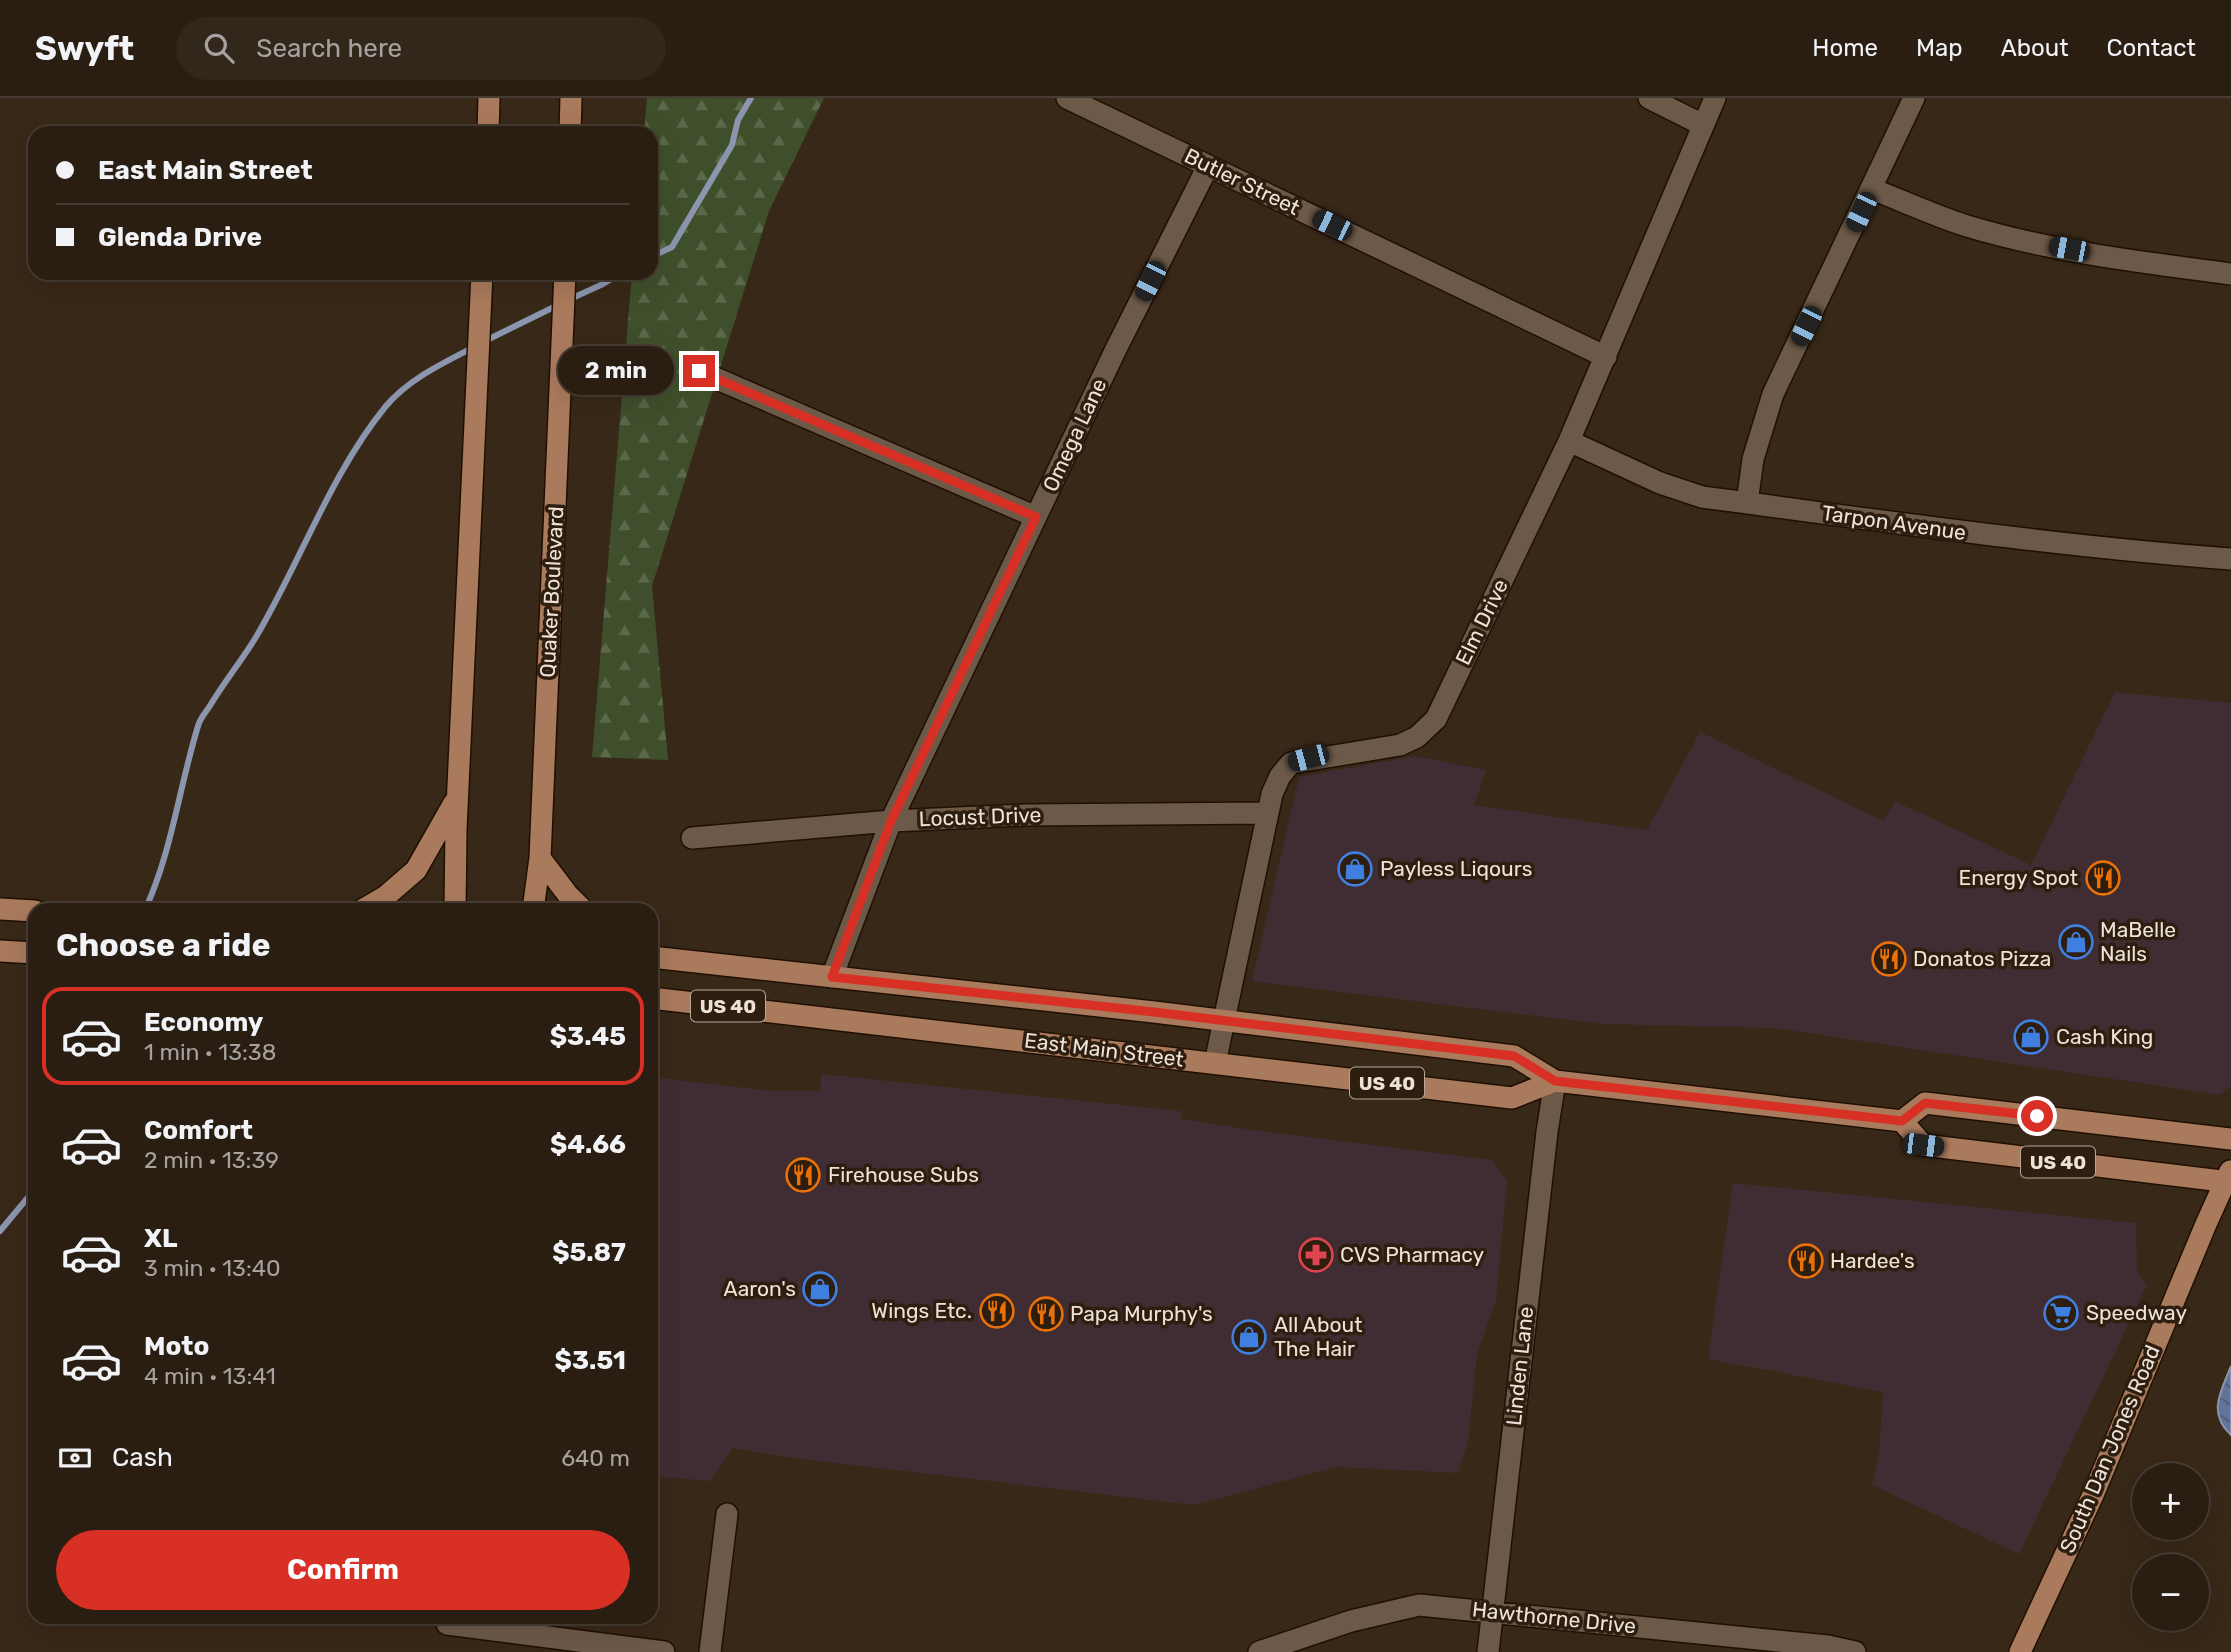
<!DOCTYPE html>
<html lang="en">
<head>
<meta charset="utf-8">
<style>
	body { margin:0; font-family:Rubik,sans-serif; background:#32271b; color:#f1f3f6; height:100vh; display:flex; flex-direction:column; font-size:26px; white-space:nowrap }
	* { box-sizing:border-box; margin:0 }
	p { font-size:23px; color:#a5a29f }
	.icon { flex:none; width:38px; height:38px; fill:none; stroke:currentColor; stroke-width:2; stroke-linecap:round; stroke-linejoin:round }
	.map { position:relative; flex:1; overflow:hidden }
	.side { position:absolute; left:28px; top:805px; width:630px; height:721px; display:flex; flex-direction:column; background:#2a1e12; border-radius:21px; box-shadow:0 7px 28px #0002,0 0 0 2px #463c32 }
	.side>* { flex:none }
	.banner { position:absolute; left:28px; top:28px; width:630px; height:154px; border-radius:21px; box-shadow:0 7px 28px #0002,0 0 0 2px #463c32; display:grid; align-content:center; height:154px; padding:0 28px; background:#2a1e12 }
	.buttons { position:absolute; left:2132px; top:1365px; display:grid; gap:14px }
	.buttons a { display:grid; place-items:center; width:77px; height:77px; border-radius:50%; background:#2a1e12; box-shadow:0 7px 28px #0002,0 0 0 2px #463c32; font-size:35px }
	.end { position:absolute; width:32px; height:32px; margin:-16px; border:9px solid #d93025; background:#fff; box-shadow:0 0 0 4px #fff }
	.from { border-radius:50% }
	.bubble { position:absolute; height:49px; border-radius:24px; background:#2a1e12; box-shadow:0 7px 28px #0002,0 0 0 2px #463c32; font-size:23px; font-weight:700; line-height:49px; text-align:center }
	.car { position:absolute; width:21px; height:42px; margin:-21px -10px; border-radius:9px; box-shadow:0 0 5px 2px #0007; background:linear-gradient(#222 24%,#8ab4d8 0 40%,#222 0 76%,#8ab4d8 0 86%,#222 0) }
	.banner b { display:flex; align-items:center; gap:24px; height:66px; font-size:26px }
	.banner b+b { border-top:2px solid #463c32 }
	.banner i { width:18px; height:18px; background:#f1f3f6 }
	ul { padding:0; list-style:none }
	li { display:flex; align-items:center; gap:21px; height:98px; margin:0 14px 10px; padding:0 14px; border:4px solid transparent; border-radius:21px }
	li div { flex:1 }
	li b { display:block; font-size:26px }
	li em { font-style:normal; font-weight:700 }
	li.selected { border-color:#d93025 }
	li>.icon { width:63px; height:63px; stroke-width:1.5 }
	h2 { padding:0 28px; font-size:32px; line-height:84px }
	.pay { display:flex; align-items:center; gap:18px; height:77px; padding:0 28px; font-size:26px }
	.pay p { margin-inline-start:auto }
	.button { display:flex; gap:14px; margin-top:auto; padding:14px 28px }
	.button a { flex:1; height:80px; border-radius:42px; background:#d93025; color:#fff; font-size:28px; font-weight:700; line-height:80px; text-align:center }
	header { display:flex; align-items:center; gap:42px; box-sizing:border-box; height:98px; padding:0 35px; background:#2a1e12; border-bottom:2px solid #463c32 }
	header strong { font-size:33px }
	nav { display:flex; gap:38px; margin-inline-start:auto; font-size:24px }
	.search { width:490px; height:63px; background:#32271b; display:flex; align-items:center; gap:18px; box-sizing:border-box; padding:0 24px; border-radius:38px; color:#a5a29f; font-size:26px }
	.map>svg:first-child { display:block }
</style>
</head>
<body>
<header>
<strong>Swyft</strong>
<div class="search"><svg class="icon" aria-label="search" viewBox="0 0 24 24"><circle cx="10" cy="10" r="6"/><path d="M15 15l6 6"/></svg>Search here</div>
<nav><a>Home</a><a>Map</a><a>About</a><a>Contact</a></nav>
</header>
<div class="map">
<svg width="2231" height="1554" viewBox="0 0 2231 1554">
	<defs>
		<pattern id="forest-firs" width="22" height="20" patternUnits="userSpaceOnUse" patternTransform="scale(1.75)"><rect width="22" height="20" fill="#3f4f2b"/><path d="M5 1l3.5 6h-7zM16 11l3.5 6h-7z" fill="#5b6849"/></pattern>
		<pattern id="water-waves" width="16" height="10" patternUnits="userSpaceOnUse" patternTransform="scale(1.75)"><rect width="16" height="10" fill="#61749b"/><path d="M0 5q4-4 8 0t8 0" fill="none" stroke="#555e72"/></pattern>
	</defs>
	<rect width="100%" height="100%" fill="#382818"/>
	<!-- commercial -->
	<path fill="#402d33" d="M 2115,594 L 2231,605 L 2231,988 L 2220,997 L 1774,930 L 1602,926 L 1252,883 L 1299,679 L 1416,658 L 1486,672 L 1474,707 L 1647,732 L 1700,634 L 1883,723 L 1895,703 L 2031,767 Z
		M 821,976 L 1181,1013 L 1182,1021 L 1259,1033 L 1492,1062 L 1507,1083 L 1496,1202 L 1477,1256 L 1468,1344 L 1458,1375 L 1337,1369 L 1194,1407 L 793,1360 L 733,1350 L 710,1383 L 651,1378 L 651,979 L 773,993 L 820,993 Z
		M 1733,1085 L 2136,1125 L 2137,1175 L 2147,1187 L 2019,1456 L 1872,1387 L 1879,1359 L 1883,1294 L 1708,1261 Z"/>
	<!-- forest -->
	<path fill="url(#forest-firs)" d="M 647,0 L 824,0 L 769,113 L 652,488 L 668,662 L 592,659 L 632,175 L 651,175 L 651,35 L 644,35 Z"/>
	<!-- water -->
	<path fill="url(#water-waves)" stroke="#8b95ad" stroke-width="2" d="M 2231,1268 L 2231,1337 C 2207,1315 2221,1293 2231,1268 Z"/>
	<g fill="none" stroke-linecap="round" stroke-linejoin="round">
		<!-- stream -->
		<path stroke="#8b95ad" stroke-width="6" d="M 651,159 L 672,149 L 732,47 L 738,22 L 751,0
			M 568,202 L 603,186 L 621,175
			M 483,244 L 558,207
			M 145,812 C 172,753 179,690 198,628 C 200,620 207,613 211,606 C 225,583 242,562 256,539 C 300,465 331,375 386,308 C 409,281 443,265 474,249
			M 0,1133 L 35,1091"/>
		<defs>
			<path id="street" d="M 1067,0 L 1606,259
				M 1649,0 L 1703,27
				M 1872,91 C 1903,103 1935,118 1967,128 C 2053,154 2142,164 2231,176
				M 699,273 L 1036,419
				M 1569,343 L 1660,385 L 1702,399 C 1878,422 2054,448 2231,461
				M 1747,405 L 1753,361 L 1773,296 L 1914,0
				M 692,740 L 891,723 L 1025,717 L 1268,715
				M 832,879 L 891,723 L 1115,253 L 1208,68
				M 1215,965 L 1272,696 L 1280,678 L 1291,665 L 1400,647 L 1417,639 L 1436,621 L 1569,343 L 1715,0
				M 447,1526 L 664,1554
				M 710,1554 L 727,1416
				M 1259,1554 L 1351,1523 L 1419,1507 L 1828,1548 L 1855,1554
				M 1488,1554 L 1547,1034 L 1555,983"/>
			<path id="primary" d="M 488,35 L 489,0
				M 570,35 L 571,0
				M 540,760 L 568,797 L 583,812
				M 0,811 L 35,813
				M 362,812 L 386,798 L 416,772 L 454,705
				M 455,812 L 456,731 L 482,175
				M 533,812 L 540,760 L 565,175
				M 0,853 L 35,855
				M 651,859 L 1154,914 L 1514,958 L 1555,983 L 1902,1023 L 1923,1047 L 2231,1084
				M 651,900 L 1512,1000 L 1555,983
				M 1902,1023 L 1925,1005 L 2231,1041
				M 2020,1554 L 2093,1397 L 2206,1126 L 2230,1073"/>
		</defs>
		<!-- street casing -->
		<use href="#street" stroke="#1f1003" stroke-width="24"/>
		<!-- primary casing -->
		<use href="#primary" stroke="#1f1003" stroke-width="24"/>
		<!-- street -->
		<use href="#street" stroke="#6c5948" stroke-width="21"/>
		<!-- primary -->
		<use href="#primary" stroke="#aa7a5c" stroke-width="21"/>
	</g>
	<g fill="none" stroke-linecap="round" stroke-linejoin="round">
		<!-- route -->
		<path stroke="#d93025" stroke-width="9" d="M 699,273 L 1036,419 L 891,723 L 832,879 L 1154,914 L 1514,958 L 1555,983 L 1902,1023 L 1925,1005 L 2037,1018"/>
	</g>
	<!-- icons -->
	<defs>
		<symbol id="shop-ring" viewBox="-11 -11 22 22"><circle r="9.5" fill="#2e1e0f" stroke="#3f7fe0" stroke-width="1.5"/><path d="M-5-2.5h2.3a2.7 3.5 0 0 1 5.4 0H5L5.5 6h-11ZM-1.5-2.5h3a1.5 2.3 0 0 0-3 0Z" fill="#3f7fe0"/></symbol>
		<symbol id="restaurant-ring" viewBox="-11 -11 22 22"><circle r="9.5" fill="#2e1e0f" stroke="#e8710a" stroke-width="1.5"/><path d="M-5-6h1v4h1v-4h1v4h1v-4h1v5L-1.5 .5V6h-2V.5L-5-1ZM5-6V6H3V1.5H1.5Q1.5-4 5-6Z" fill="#e8710a"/></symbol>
		<symbol id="pharmacy-ring" viewBox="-11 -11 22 22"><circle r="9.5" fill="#2e1e0f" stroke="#e0444e" stroke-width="1.5"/><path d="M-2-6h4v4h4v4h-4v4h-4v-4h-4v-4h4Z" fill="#e0444e"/></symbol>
		<symbol id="supermarket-ring" viewBox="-11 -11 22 22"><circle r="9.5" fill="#2e1e0f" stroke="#3f7fe0" stroke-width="1.5"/><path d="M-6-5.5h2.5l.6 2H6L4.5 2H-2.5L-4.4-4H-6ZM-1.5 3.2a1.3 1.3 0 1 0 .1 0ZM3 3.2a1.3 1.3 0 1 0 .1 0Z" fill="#3f7fe0"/></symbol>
	</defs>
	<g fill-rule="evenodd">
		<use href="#shop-ring" x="1336" y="752" width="38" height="38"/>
		<use href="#restaurant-ring" x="2084" y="761" width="38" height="38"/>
		<use href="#shop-ring" x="2057" y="825" width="38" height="38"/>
		<use href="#restaurant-ring" x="1870" y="842" width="38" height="38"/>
		<use href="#shop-ring" x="2012" y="920" width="38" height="38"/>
		<use href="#restaurant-ring" x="784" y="1058" width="38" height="38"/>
		<use href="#pharmacy-ring" x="1297" y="1138" width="38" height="38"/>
		<use href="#restaurant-ring" x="1787" y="1144" width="38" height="38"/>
		<use href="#shop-ring" x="801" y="1172" width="38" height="38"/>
		<use href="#restaurant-ring" x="978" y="1194" width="38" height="38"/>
		<use href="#supermarket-ring" x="2042" y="1196" width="38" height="38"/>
		<use href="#restaurant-ring" x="1027" y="1197" width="38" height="38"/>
		<use href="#shop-ring" x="1230" y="1220" width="38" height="38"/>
	</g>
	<g text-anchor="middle" stroke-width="7" stroke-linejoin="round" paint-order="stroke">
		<!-- shield labels -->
		<g fill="#2e1e0f" stroke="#b4a79c" stroke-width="2">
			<rect x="691" y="892.5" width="74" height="31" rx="5"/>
			<rect x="1350" y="969.5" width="74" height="31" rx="5"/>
			<rect x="2021" y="1048.5" width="74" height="31" rx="5"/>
		</g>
		<g font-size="19" font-weight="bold" fill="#ede2d8">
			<text x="728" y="915">US 40</text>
			<text x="1387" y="992">US 40</text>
			<text x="2058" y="1071">US 40</text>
		</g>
		<!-- street labels -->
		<g font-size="21" fill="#ede2d8" stroke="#2e1e0f">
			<text transform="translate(1242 84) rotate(26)" y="7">Butler Street</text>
			<text transform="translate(1075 337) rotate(-65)" y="7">Omega Lane</text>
			<text transform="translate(1894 425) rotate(8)" y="7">Tarpon Avenue</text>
			<text transform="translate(552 494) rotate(-87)" y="7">Quaker Boulevard</text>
			<text transform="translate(1482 524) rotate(-64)" y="7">Elm Drive</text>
			<text transform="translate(980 719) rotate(-2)" y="7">Locust Drive</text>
			<text transform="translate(1104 952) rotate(7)" y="7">East Main Street</text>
			<text transform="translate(1520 1268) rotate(-84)" y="7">Linden Lane</text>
			<text transform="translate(2110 1351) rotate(-67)" y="7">South Dan Jones Road</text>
			<text transform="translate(1554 1520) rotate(6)" y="7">Hawthorne Drive</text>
		</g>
		<!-- poi labels -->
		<g font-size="21" fill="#ede2d8" stroke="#2e1e0f" text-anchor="start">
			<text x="1380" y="778">Payless Liqours</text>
			<text x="2078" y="787" text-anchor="end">Energy Spot</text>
			<text x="2100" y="839">MaBelle<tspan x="2100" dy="24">Nails</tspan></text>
			<text x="1913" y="868">Donatos Pizza</text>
			<text x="2056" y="946">Cash King</text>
			<text x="828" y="1084">Firehouse Subs</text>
			<text x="1340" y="1164">CVS Pharmacy</text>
			<text x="1830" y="1170">Hardee's</text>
			<text x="796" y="1198" text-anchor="end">Aaron's</text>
			<text x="972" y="1220" text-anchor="end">Wings Etc.</text>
			<text x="2086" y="1222">Speedway</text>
			<text x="1070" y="1223">Papa Murphy's</text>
			<text x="1274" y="1234">All About<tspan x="1274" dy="24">The Hair</tspan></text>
		</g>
	</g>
</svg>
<div class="buttons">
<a>+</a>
<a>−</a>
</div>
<i class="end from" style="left:2037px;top:1018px"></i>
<i class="end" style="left:699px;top:273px"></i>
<div class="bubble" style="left:558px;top:248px;width:116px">2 min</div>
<i class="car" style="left:1861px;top:114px;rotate:205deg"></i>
<i class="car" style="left:1332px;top:127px;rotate:296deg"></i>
<i class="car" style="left:2069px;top:151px;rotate:281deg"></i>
<i class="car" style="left:1150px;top:183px;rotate:207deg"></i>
<i class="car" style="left:1806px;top:228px;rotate:206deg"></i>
<i class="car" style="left:1308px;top:660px;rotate:255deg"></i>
<i class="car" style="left:1923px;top:1047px;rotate:97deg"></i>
<div class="banner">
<b><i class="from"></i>East Main Street</b>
<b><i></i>Glenda Drive</b>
</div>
<section class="side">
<h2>Choose a ride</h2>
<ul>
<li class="selected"><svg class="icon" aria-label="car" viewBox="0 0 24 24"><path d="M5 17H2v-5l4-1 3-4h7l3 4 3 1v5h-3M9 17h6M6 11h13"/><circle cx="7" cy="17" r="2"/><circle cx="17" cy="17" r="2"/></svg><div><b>Economy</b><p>1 min · 13:38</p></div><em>$3.45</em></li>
<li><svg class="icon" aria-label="car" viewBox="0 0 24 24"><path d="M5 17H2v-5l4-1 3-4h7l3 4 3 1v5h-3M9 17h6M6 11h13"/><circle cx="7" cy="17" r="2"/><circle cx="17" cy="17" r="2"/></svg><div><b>Comfort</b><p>2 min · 13:39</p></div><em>$4.66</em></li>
<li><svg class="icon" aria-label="car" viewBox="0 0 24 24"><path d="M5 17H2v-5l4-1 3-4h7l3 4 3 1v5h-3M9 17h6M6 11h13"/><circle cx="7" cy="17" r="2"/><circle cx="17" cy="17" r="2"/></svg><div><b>XL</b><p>3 min · 13:40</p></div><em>$5.87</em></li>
<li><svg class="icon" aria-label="car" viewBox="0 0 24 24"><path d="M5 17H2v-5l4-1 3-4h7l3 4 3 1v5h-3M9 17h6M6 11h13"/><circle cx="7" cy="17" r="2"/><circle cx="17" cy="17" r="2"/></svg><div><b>Moto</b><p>4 min · 13:41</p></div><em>$3.51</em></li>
</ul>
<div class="pay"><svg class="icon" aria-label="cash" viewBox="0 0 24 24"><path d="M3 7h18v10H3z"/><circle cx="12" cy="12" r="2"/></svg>Cash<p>640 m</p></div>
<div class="button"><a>Confirm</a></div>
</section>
</div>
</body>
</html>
